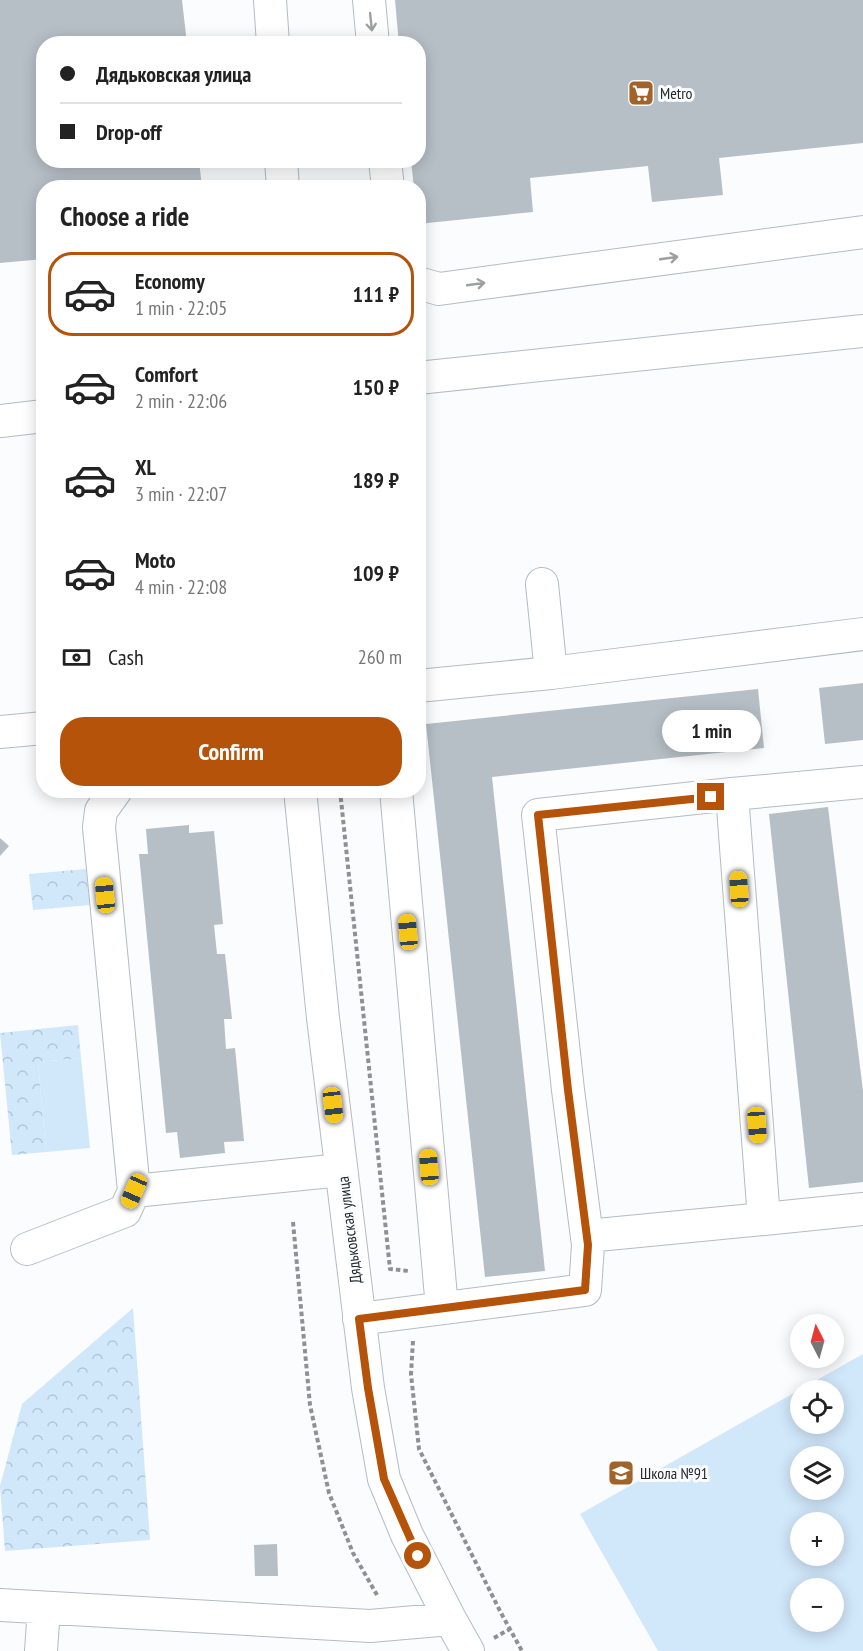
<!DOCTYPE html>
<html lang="en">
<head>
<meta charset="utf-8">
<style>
	body { margin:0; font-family:"PT Sans Narrow",sans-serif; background:#f6f6f6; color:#222; height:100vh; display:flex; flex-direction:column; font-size:22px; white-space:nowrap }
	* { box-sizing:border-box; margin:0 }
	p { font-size:20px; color:#767676 }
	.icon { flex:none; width:33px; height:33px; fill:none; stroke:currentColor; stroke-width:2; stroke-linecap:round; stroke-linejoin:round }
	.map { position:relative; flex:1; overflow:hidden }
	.side { position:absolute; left:36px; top:180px; width:390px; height:618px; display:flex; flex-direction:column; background:#fff; border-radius:24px; box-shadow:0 3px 15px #0003 }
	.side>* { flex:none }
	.guide { position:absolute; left:36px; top:36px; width:390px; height:132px; border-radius:24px; box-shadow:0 3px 15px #0003; display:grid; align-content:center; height:132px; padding:0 24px; background:#fff }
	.needle { width:39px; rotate:354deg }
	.tools { position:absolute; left:790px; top:1314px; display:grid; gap:12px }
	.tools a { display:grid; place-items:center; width:54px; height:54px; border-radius:50%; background:#fff; box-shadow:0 3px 15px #0003; font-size:30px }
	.end { position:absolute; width:27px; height:27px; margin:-14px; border:8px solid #b45309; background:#fff; box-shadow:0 0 0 3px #fff }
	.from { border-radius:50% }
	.bubble { position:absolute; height:42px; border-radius:21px; background:#fff; box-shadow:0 3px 15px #0003; font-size:20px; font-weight:700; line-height:42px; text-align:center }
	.car { position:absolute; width:18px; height:36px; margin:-18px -9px; border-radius:8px; box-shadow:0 0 4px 2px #0007; background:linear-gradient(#f5c518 24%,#345 0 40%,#f5c518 0 76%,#345 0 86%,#f5c518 0) }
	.guide b { display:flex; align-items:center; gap:21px; height:57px; font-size:22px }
	.guide b+b { border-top:2px solid #e0e0e0 }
	.guide i { width:15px; height:15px; background:#222 }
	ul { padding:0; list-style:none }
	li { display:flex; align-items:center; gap:18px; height:84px; margin:0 12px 9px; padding:0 12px; border:3px solid transparent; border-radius:24px }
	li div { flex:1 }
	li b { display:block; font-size:22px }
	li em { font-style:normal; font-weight:700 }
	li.selected { border-color:#b45309 }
	li>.icon { width:54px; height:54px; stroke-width:1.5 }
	h2 { padding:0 24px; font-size:27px; line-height:72px }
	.pay { display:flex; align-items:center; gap:15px; height:66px; padding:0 24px; font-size:22px }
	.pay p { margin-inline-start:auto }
	.action { display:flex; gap:12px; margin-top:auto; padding:12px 24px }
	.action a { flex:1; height:69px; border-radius:24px; background:#b45309; color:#fff; font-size:24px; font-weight:700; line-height:69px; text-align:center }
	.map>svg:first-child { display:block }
</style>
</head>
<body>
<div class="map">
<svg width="863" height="1651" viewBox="0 0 863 1651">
	<defs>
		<pattern id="forest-crowns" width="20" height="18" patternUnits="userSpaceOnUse" patternTransform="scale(1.5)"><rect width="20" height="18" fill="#d1e7fa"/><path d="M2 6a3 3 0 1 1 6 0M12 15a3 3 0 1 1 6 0" fill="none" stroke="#b3c6d7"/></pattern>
	</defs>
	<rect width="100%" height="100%" fill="#fafcfd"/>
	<!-- forest -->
	<path fill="url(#forest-crowns)" d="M 86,869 L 90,905 L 33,910 L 29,874 Z
		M 78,1025 L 81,1058 L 38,1062 L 46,1152 L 12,1155 L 0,1033 Z
		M 133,1308 L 150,1540 L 5,1551 L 0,1486 L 22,1404 Z"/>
	<!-- pitch -->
	<path fill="#d1e7fa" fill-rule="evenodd" d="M 81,1058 L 90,1148 L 46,1152 L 38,1062 Z
		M 863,1354 L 863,1651 L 658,1651 L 580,1514 ZM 801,1390 L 834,1390 L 834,1424 L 801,1424 ZM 801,1456 L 834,1456 L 834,1490 L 801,1490 ZM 801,1522 L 834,1522 L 834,1556 L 801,1556 ZM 801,1588 L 834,1588 L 834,1622 L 801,1622 Z"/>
	<!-- building -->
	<path fill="#b6bfc6" d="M 0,0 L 182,0 L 187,44 L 44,44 L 44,160 L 199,160 L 202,188 L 44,188 L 44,259 L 0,263 Z
		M 395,0 L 863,0 L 863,143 L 719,158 L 723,195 L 652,202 L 648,166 L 530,178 L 533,212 L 418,224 L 418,188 L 414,188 L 411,160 L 418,160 L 418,44 L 399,44 Z
		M 863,683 L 863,740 L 825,744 L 819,688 Z
		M 758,689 L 764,748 L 492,777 L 545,1271 L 485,1277 L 426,724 Z
		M 828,807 L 863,1091 L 863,1182 L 809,1188 L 769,814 Z
		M 189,825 L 189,833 L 214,831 L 223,924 L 214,925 L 217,954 L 225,954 L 232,1019 L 224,1019 L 226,1049 L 235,1048 L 244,1141 L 224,1142 L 225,1153 L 180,1158 L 177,1132 L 166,1133 L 139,854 L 148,854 L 146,829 Z
		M 0,838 L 9,846 L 0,856 Z
		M 277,1544 L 278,1576 L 255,1576 L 254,1545 Z"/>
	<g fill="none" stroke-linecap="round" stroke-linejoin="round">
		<defs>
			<path id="minor" d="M 270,0 L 273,44
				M 369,0 L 373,44
				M 281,160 L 283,188
				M 385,160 L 388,188
				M 418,283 L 439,289 L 863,232
				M 418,378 L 863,331
				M 0,421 L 44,416
				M 542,584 L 551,673 L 863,634
				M 418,686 L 551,673
				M 0,732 L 44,728
				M 863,782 L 732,794 L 764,1219 L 863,1209
				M 116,790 L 101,811 L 99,827 L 134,1191 L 341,1170
				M 300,790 L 323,1018 L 368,1388 L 384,1479 L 407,1535 L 450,1619 L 468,1651
				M 396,790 L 442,1308
				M 587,1236 L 764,1219
				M 27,1249 L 125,1211 L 134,1191
				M 359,1319 L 585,1290 L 588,1245 L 568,1090 L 538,815 L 732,794
				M 0,1605 L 370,1626 L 450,1619
				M 41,1651 L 44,1608"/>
		</defs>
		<!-- minor casing -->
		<use href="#minor" stroke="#b3bcc3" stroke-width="34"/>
		<!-- path -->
		<path stroke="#8e9193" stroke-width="4" stroke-dasharray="4.5 3" stroke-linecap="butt" d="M 340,790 L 390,1269 L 409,1271
			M 293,1222 L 310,1405 L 329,1493 L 353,1553 L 377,1595
			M 413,1341 L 411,1374 L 419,1449 L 501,1613 L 522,1651
			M 494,1638 L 510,1629"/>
		<!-- minor -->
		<use href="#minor" stroke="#fff" stroke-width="32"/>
	</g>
	<!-- one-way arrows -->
	<defs><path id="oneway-shaft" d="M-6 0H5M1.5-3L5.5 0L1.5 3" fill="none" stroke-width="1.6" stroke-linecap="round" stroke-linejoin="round" transform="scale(1.5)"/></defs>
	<g stroke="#9d9fa0">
		<use href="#oneway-shaft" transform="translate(371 22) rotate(84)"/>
		<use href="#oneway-shaft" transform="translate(669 258) rotate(-8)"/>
		<use href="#oneway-shaft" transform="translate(476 284) rotate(-8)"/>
	</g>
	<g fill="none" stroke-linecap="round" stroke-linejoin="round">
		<!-- route -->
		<path stroke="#b45309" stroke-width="8" d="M 418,1556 L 384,1479 L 368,1388 L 359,1319 L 585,1290 L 588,1245 L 568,1090 L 538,815 L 711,797"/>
	</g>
	<!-- icons -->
	<defs>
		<symbol id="supermarket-square" viewBox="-11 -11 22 22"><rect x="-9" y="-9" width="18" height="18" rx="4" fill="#a2632b" stroke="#fafcfd"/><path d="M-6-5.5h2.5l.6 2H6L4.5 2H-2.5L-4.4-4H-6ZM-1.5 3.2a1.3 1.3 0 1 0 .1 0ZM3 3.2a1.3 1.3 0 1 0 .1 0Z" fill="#fff"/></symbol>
		<symbol id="school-square" viewBox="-11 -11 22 22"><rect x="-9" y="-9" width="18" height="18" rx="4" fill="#a2632b" stroke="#fafcfd"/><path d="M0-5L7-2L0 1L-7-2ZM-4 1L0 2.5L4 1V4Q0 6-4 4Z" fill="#fff"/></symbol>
	</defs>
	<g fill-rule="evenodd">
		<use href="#supermarket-square" x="626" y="78" width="30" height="30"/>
		<use href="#school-square" x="606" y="1458" width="30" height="30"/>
	</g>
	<g text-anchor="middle" stroke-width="6" stroke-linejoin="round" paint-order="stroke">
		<!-- poi labels -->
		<g font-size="16" fill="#262a2d" stroke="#fafcfd" text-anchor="start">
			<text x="660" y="99">Metro</text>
			<text x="640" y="1479">Школа №91</text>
		</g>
		<!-- street labels -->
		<g font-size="16" fill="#262a2d" stroke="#fafcfd">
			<text transform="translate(349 1230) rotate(-97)" y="6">Дядьковская улица</text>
		</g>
	</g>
</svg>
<div class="tools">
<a><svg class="needle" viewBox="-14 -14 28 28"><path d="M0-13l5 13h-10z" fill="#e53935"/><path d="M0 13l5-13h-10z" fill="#767676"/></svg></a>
<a><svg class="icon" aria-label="locate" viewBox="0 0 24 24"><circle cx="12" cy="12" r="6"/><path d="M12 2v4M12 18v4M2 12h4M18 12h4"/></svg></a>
<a><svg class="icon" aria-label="layers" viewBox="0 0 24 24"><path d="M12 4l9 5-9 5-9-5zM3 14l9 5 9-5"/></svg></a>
<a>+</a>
<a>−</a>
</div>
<i class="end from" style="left:418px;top:1556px"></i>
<i class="end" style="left:711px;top:797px"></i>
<div class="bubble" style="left:662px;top:710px;width:99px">1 min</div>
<i class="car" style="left:739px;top:889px;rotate:356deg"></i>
<i class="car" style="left:105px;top:895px;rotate:354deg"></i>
<i class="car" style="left:408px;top:932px;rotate:355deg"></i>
<i class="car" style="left:333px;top:1105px;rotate:173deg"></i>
<i class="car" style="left:757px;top:1125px;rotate:176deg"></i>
<i class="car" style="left:429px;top:1167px;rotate:355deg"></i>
<i class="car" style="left:134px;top:1191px;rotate:204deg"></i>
<div class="guide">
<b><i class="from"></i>Дядьковская улица</b>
<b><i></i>Drop-off</b>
</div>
<section class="side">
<h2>Choose a ride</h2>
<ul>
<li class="selected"><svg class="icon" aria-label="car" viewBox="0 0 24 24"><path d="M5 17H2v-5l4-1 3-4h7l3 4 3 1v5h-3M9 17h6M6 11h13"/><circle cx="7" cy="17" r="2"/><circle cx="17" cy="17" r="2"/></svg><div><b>Economy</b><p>1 min · 22:05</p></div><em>111 ₽</em></li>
<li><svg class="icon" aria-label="car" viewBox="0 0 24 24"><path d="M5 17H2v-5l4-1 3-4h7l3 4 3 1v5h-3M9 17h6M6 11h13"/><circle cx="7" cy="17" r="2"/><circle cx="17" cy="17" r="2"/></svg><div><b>Comfort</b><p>2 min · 22:06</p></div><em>150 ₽</em></li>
<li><svg class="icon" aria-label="car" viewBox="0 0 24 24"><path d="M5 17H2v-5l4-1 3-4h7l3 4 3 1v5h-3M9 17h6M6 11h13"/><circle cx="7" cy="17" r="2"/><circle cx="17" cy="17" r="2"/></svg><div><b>XL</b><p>3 min · 22:07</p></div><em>189 ₽</em></li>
<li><svg class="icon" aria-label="car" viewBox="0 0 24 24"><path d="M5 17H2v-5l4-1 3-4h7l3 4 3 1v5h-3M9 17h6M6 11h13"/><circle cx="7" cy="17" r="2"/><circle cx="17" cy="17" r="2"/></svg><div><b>Moto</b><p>4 min · 22:08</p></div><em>109 ₽</em></li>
</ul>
<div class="pay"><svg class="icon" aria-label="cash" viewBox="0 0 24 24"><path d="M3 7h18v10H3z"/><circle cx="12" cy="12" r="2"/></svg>Cash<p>260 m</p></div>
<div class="action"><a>Confirm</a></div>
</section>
</div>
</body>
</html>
